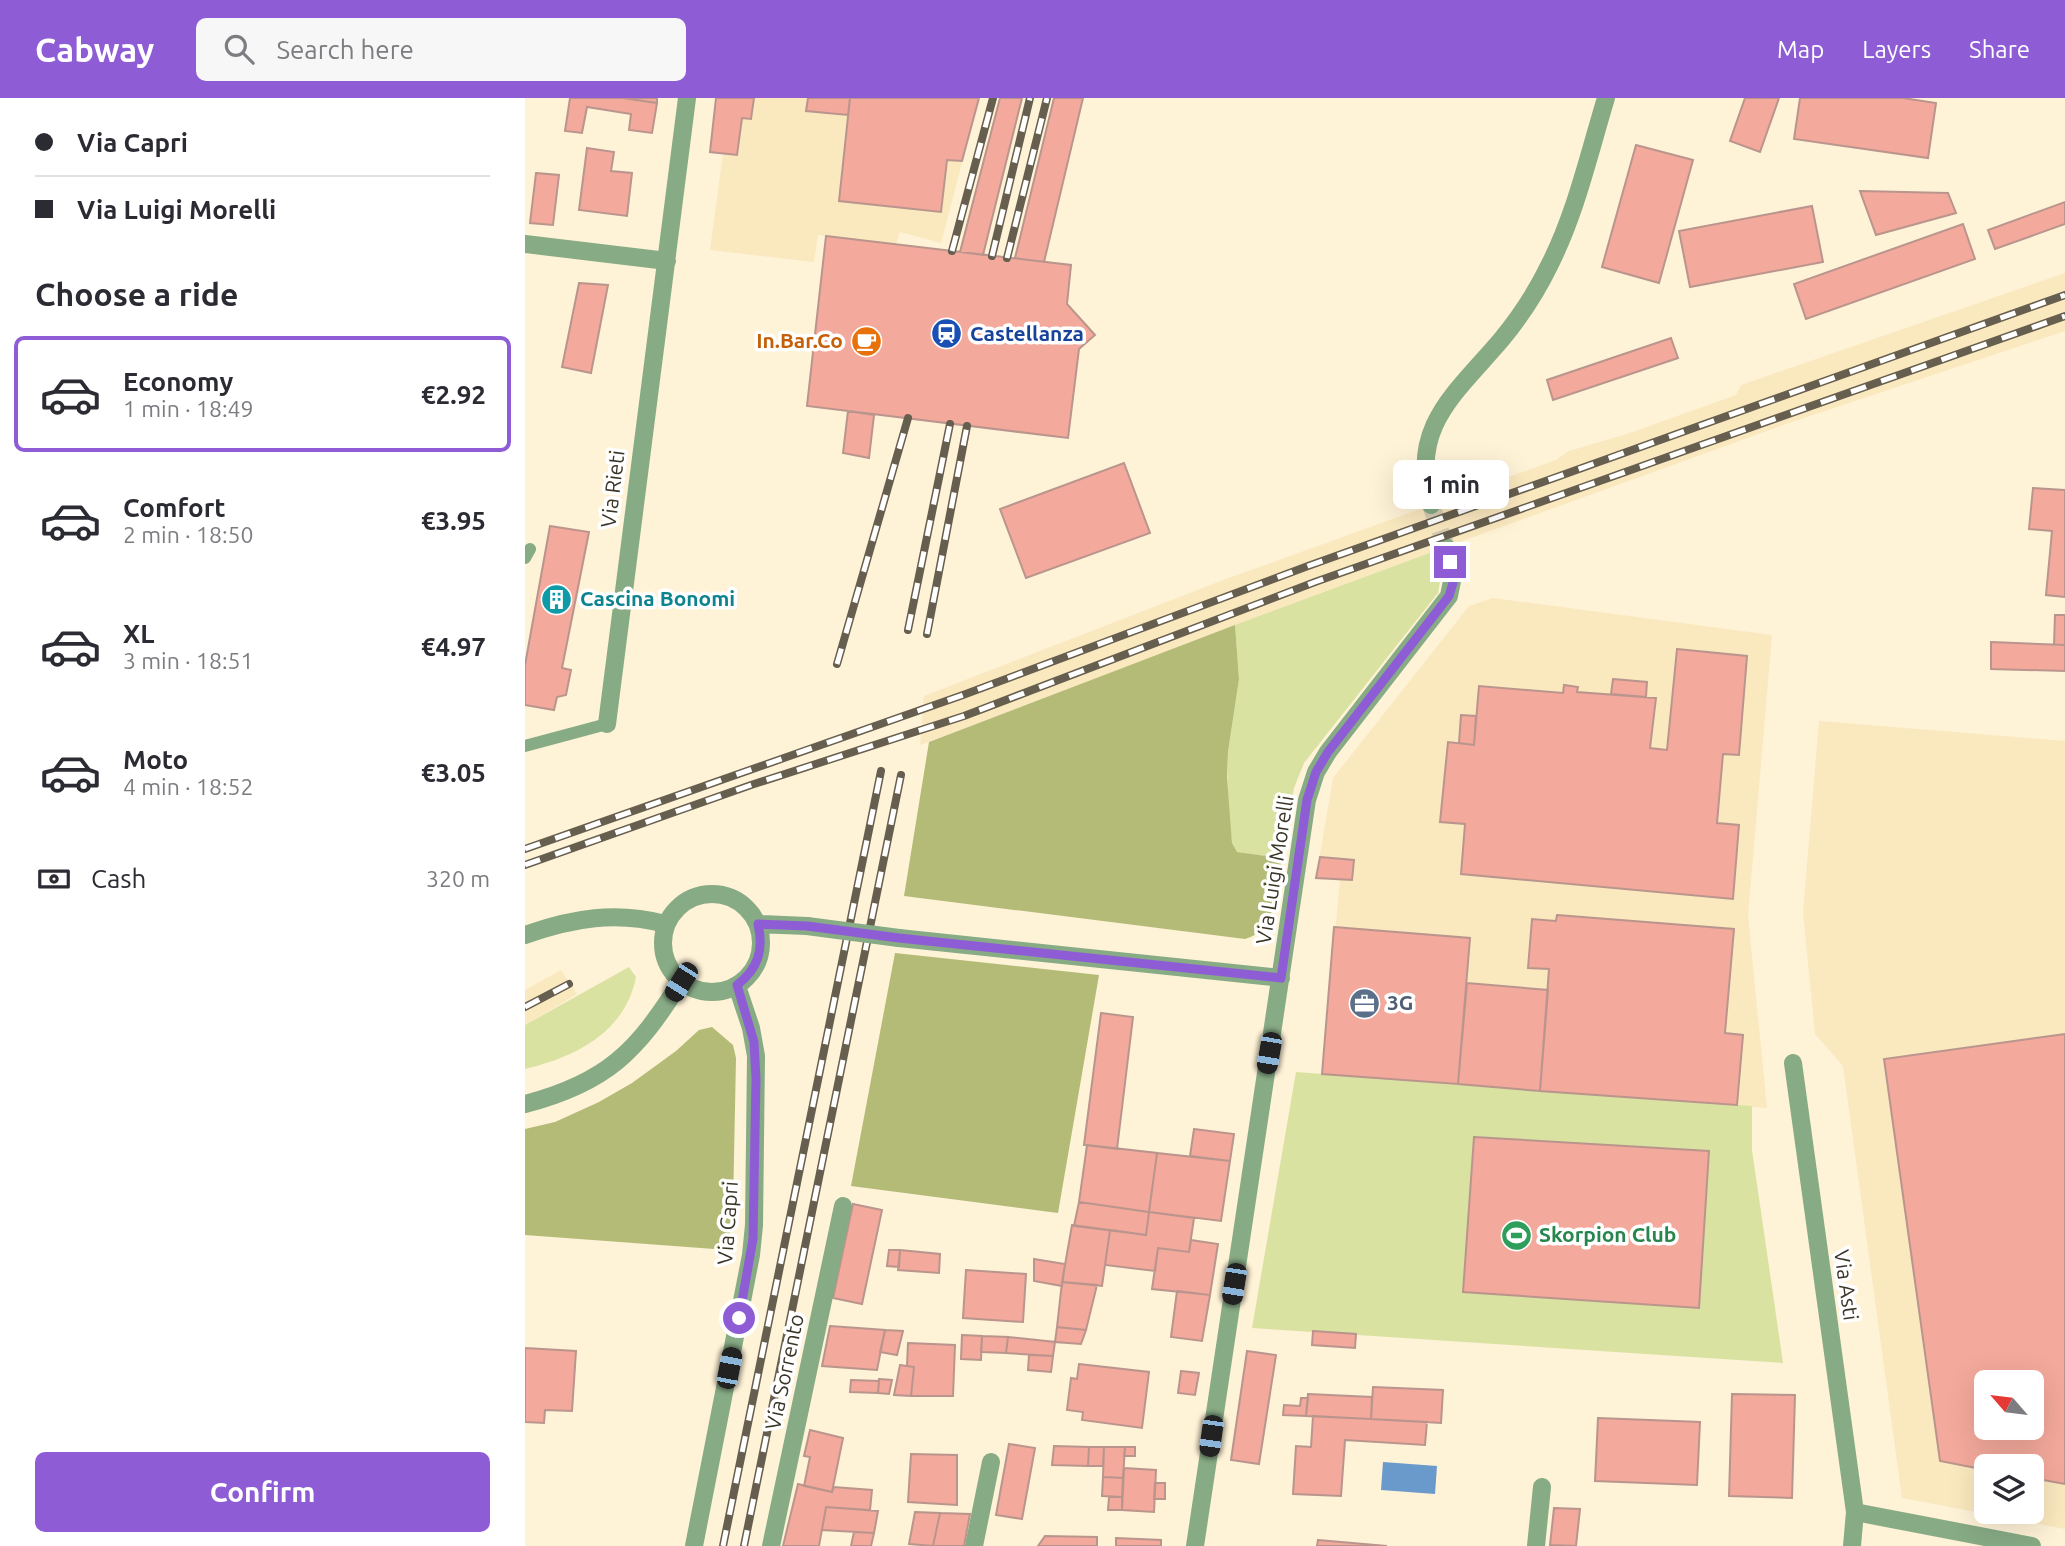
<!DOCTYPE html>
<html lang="en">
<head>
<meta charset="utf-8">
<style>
	body { margin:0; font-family:Ubuntu,sans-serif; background:#f7f7f7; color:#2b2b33; height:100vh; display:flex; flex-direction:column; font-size:26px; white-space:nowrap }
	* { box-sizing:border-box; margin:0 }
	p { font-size:23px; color:#7c7c81 }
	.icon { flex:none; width:38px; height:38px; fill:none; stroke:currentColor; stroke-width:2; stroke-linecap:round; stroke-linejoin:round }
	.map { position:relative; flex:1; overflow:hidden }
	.drawer { display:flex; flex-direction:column; background:#fff; width:525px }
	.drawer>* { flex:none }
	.guide { display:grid; align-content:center; height:154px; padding:0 35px; background:#fff }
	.needle { width:46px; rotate:298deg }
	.controls { position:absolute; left:1449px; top:1272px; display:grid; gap:14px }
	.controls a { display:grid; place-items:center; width:70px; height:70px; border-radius:10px; background:#fff; box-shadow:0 7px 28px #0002; font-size:35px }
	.end { position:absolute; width:32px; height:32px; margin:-16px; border:9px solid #8e5dd6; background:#fff; box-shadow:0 0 0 4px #fff }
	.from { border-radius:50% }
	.bubble { position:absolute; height:49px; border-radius:10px; background:#fff; box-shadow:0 7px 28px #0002; font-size:23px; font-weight:600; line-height:49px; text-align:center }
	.car { position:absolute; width:21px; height:42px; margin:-21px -10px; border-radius:9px; box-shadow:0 0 5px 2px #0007; background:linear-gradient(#222 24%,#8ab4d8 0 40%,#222 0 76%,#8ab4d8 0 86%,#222 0) }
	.guide b { display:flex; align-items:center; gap:24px; height:66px; font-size:26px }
	.guide b+b { border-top:2px solid #e1e1e2 }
	.guide i { width:18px; height:18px; background:#2b2b33 }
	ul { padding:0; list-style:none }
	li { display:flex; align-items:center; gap:21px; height:116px; margin:0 14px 10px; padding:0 21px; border:4px solid transparent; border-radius:10px }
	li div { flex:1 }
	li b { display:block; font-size:26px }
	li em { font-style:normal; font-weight:600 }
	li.selected { border-color:#8e5dd6 }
	li>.icon { width:63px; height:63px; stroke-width:1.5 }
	h2 { padding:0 35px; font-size:32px; line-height:84px }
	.pay { display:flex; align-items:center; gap:18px; height:77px; padding:0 35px; font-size:26px }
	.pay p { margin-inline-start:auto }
	.primary-button { display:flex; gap:14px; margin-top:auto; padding:14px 35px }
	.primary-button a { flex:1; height:80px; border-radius:10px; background:#8e5dd6; color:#fff; font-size:28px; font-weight:600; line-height:80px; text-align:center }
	header { display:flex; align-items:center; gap:42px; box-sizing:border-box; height:98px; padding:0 35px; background:#8e5dd6; color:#fff }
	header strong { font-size:33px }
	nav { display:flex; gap:38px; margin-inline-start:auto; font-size:24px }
	.search { width:490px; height:63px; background:#f7f7f7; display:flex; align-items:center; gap:18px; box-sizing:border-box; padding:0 24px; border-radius:10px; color:#7c7c81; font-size:26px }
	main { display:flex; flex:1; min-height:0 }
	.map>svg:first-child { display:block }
</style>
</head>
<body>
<header>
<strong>Cabway</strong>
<div class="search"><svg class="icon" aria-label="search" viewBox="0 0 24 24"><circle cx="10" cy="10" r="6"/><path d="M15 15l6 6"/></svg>Search here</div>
<nav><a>Map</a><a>Layers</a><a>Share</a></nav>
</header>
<main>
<section class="drawer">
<div class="guide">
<b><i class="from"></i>Via Capri</b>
<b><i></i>Via Luigi Morelli</b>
</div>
<h2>Choose a ride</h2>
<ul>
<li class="selected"><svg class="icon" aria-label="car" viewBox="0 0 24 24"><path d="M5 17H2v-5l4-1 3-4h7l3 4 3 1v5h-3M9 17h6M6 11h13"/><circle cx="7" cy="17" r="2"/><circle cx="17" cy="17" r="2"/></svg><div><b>Economy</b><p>1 min · 18:49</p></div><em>€2.92</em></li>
<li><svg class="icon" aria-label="car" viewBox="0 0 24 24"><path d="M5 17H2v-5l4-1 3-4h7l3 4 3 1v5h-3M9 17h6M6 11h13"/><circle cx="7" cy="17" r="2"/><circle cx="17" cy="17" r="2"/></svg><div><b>Comfort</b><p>2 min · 18:50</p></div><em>€3.95</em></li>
<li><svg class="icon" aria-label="car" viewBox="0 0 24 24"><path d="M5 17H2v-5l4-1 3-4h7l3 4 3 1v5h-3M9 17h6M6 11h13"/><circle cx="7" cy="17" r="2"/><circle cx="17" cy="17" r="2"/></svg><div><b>XL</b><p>3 min · 18:51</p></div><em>€4.97</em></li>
<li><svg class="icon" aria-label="car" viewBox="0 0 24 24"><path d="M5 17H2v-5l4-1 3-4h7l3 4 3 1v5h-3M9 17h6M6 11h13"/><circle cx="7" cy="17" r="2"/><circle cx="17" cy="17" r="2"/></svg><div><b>Moto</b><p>4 min · 18:52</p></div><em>€3.05</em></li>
</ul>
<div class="pay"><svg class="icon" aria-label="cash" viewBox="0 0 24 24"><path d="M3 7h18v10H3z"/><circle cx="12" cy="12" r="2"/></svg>Cash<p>320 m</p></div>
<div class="primary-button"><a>Confirm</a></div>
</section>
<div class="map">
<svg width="1540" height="1448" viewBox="0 0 1540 1448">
	<rect width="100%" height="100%" fill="#fef2d7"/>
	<!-- built -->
	<path fill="#fae8bf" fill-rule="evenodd" d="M 229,0 L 454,0 L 416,145 L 375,134 L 371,146 L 293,137 L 289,164 L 185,152 L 198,56 L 212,57 L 217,20 L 226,21 Z
		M 1540,175 L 1540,233 L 1261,326 L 910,453 L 395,647 L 399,598 L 701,481 L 1031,362 L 1044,353 L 1102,336 L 1211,297 L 1216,287 Z
		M 968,500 L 1247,537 L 1223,818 L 1242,1010 L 797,976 L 815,782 L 791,780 L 808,680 L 944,508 Z
		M 1294,623 L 1540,643 L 1540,1431 L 1377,1400 L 1318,968 L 1290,936 L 1278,814 ZM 1461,1284 L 1507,1284 L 1507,1330 L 1461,1330 ZM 1461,1368 L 1507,1368 L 1507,1414 L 1461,1414 Z
		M 36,872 L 52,896 L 0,927 L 0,892 Z"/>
	<!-- green -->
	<path fill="#dae2a2" d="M 910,453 L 916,478 L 913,495 L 779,665 L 769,690 L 757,760 L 711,754 L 707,745 L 702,697 L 703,654 L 714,581 L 710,527 Z
		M 104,869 L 111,879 C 100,935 50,959 0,971 L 0,927 Z
		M 771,974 L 1227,1008 L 1227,1052 L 1258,1265 L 727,1230 Z"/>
	<!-- forest -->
	<path fill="#b3bb77" d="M 710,527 L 714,581 L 703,654 L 702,680 L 707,745 L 712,754 L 757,760 C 752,788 752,833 720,841 L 379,798 L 404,644 Z
		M 370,855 L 574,877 L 533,1115 L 326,1088 Z
		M 187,929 L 208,947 L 211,960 L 208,1108 L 203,1152 L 0,1137 L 0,1031 L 30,1024 L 74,1004 L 107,985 L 151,953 L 174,932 Z"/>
	<!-- water -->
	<path fill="#6a9acc" d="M 858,1364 L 912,1368 L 910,1396 L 856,1392 Z"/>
	<!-- building -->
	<path fill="#f3a99b" stroke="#ba958d" stroke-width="2" fill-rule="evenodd" d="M 45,0 L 98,0 L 132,5 L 127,35 L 104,32 L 106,16 L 62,9 L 57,35 L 40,33 Z
		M 98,0 L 132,0 L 132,5 Z
		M 191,0 L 229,0 L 226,21 L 217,20 L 212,57 L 185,54 Z
		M 283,0 L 325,0 L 323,17 L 281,13 Z
		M 325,0 L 454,0 L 437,63 L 422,62 L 416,114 L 314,103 Z
		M 475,0 L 497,0 L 458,157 L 435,154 Z
		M 529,0 L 558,0 L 519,164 L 490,160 Z
		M 1220,0 L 1254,0 L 1235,54 L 1205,43 Z
		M 1275,0 L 1378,0 L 1411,5 L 1403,60 L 1269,41 Z
		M 1111,47 L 1168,62 L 1134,185 L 1077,169 Z
		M 62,50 L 89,54 L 86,73 L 107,75 L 102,118 L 54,112 Z
		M 11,75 L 34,77 L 28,127 L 5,125 Z
		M 1335,93 L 1423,95 L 1431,115 L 1351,137 Z
		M 1540,104 L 1540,126 L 1470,151 L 1463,132 Z
		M 1287,108 L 1298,164 L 1165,189 L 1154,133 Z
		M 1438,126 L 1450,161 L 1281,221 L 1269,186 Z
		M 301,138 L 546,167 L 542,206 L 570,237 L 554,251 L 543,340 L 282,308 Z
		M 54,185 L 83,187 L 66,275 L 37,269 Z
		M 1146,240 L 1153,260 L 1028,302 L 1022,282 Z
		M 323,313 L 349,317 L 344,360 L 318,355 Z
		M 599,365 L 625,435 L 501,480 L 475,411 Z
		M 1508,390 L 1540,392 L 1540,499 L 1521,497 L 1527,433 L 1504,431 Z
		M 25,428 L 64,434 L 37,570 L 46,572 L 41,597 L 32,599 L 29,612 L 0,607 L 0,567 Z
		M 1530,517 L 1540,517 L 1540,547 L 1529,547 Z
		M 1466,544 L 1540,547 L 1540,573 L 1466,571 Z
		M 1152,551 L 1222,558 L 1214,657 L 1198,656 L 1192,725 L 1214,727 L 1208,801 L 936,776 L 940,726 L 915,724 L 923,644 L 949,647 L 954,588 L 1038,595 L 1039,587 L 1053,589 L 1052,594 L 1131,600 L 1125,650 L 1142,652 Z
		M 1088,581 L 1122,584 L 1121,599 L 1086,596 Z
		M 936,617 L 951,618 L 949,647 L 934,645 Z
		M 795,759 L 829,762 L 827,782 L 791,780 Z
		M 1032,817 L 1209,831 L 1200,935 L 1218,937 L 1212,1007 L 1015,993 L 1024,871 L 1003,870 L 1007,821 L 1031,823 Z
		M 809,829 L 945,840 L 933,986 L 797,976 Z
		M 942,885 L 1023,892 L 1015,993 L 933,986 Z
		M 576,915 L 608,919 L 592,1051 L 559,1047 Z
		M 1540,936 L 1540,1386 L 1507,1380 L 1507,1368 L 1461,1368 L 1461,1372 L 1415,1363 L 1359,961 ZM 1461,1284 L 1507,1284 L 1507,1330 L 1461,1330 Z
		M 669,1031 L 709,1036 L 705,1063 L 665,1058 Z
		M 949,1039 L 1184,1053 L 1174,1210 L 938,1194 Z
		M 562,1047 L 632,1055 L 624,1114 L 554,1104 Z
		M 632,1055 L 705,1063 L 696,1123 L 624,1114 Z
		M 554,1104 L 624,1114 L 621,1137 L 549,1128 Z
		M 328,1106 L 357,1112 L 337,1206 L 308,1200 Z
		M 624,1114 L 669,1120 L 664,1154 L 633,1150 L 630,1173 L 580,1167 L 585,1132 L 621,1137 Z
		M 547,1127 L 585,1132 L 577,1188 L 537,1184 Z
		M 666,1142 L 693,1146 L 685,1197 L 627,1191 L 633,1150 L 664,1154 Z
		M 364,1152 L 375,1152 L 374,1169 L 362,1168 Z
		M 375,1152 L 415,1156 L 414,1175 L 373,1172 Z
		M 509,1161 L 540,1166 L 537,1188 L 509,1183 Z
		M 441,1172 L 501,1176 L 498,1224 L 438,1220 Z
		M 537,1184 L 572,1187 L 561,1232 L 532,1229 Z
		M 652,1193 L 685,1197 L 677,1243 L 646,1239 Z
		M 305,1228 L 360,1232 L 352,1272 L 297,1268 Z
		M 532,1229 L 561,1232 L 556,1246 L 530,1244 Z
		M 360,1232 L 378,1233 L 372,1257 L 355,1254 Z
		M 788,1233 L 831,1236 L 830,1250 L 787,1247 Z
		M 437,1237 L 457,1238 L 456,1262 L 436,1261 Z
		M 457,1238 L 483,1239 L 481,1255 L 456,1254 Z
		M 483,1239 L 530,1244 L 528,1258 L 481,1255 Z
		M 383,1245 L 430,1247 L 428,1298 L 386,1298 L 389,1269 L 382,1268 Z
		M 0,1250 L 51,1253 L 47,1313 L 20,1312 L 19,1325 L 0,1324 Z
		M 722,1253 L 751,1257 L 734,1366 L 706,1362 Z
		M 504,1257 L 528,1258 L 526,1274 L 503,1272 Z
		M 554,1266 L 624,1274 L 617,1330 L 557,1322 L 558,1314 L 542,1312 L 546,1280 L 552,1281 Z
		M 375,1267 L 389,1269 L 386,1298 L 369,1297 Z
		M 656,1273 L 674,1275 L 670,1297 L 653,1295 Z
		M 354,1281 L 367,1282 L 364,1296 L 353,1295 Z
		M 326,1282 L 354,1283 L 353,1295 L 325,1294 Z
		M 848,1289 L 918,1292 L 916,1325 L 846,1321 Z
		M 783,1296 L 847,1299 L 846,1321 L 781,1318 Z
		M 1207,1296 L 1270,1297 L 1267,1400 L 1204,1398 Z
		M 776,1300 L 783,1300 L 781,1318 L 758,1317 L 759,1307 L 775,1308 Z
		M 788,1318 L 902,1324 L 900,1347 L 820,1342 L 816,1398 L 768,1396 L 771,1348 L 786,1349 Z
		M 1073,1320 L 1175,1324 L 1172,1387 L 1070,1383 Z
		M 285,1332 L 318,1340 L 307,1394 L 279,1388 L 285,1359 L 279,1358 Z
		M 484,1346 L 510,1350 L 497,1421 L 471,1417 Z
		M 529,1348 L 564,1349 L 563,1368 L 527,1367 Z
		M 564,1349 L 579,1349 L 578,1368 L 563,1368 Z
		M 579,1349 L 600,1349 L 598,1380 L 578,1379 Z
		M 600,1349 L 610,1349 L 610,1358 L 599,1358 Z
		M 386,1356 L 432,1357 L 432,1407 L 383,1404 Z
		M 599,1370 L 631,1372 L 629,1414 L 597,1412 Z
		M 578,1379 L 598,1380 L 597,1399 L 577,1398 Z
		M 630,1385 L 640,1385 L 640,1401 L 629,1401 Z
		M 273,1386 L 307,1394 L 309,1389 L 347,1392 L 345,1412 L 301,1409 L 294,1448 L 258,1448 Z
		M 584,1399 L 597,1399 L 597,1412 L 583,1412 Z
		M 301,1409 L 353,1413 L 349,1435 L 297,1432 Z
		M 1029,1410 L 1055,1411 L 1051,1448 L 1025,1447 Z
		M 390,1414 L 415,1415 L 408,1448 L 384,1446 Z
		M 415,1415 L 445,1416 L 439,1448 L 408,1448 Z
		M 329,1434 L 349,1435 L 346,1448 L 326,1448 Z
		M 520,1438 L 572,1439 L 572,1448 L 513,1448 Z
		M 591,1440 L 636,1442 L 636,1448 L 591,1448 Z
		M 793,1442 L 862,1448 L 792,1448 Z"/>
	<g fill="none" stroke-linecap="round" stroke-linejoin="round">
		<!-- street-tunnel -->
		<path stroke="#d7ccb4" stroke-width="18" stroke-dasharray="18 9" stroke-linecap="butt" d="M 906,407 L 921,449"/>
		<!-- lane -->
		<path stroke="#87ab85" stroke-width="12" d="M 0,460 L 5,451
			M 0,648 L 82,626"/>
		<!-- street -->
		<path stroke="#87ab85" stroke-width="18" d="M 0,146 L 142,163
			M 906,407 C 884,329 930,296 976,242 C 995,219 1012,193 1025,166 C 1051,114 1064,56 1081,0
			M 82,626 L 162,0
			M138 845a49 49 0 1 1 98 0a49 49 0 1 1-98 0Z
			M 234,826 L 282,828
			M 0,837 C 48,820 91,813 140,826
			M 374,840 L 756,880
			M 1268,965 L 1330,1414 L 1327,1448
			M 0,1006 C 81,985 112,954 156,883
			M 1330,1414 L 1507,1448
			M 169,1448 L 226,1157 L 229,1127 L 231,958 L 226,930 L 212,888
			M 246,1448 L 318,1108
			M 449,1448 L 466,1364
			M 670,1448 L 782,702 L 791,674 L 803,654 L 924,498 L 928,478 L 921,449
			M 1011,1448 L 1017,1389"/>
		<defs>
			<path id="rail" d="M 427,153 L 468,0
				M 467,158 L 505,0
				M 482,160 L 522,0
				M 383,532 L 425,326
				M 402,536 L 442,328
				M 312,566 L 383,320
				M 0,751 L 438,597 L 783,468 L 1540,197
				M 0,767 L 226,687 L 439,618 L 790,484 L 1540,218
				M 0,909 L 44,886
				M 198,1448 L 356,673
				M 219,1448 L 376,677"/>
		</defs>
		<!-- rail casing -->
		<use href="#rail" stroke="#665e4e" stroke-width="8"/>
		<!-- rail -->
		<use href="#rail" stroke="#fff" stroke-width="5" stroke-dasharray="16" stroke-linecap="butt"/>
		<!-- street-bridge -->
		<path stroke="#87ab85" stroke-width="18" d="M 282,828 L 374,840"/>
	</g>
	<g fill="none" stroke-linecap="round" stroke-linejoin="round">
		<!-- route -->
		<path stroke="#8e5dd6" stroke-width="9" d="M 214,1220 L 228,1141 L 231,981 L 229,944 L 212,887 C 233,871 239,852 233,826 L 282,828 L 374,840 L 756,880 L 782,702 L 791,674 L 803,654 L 924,498 L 928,485 L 925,464"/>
	</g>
	<!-- icons -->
	<defs>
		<symbol id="station-disc" viewBox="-11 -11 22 22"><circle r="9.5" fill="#1a4fb4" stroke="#fff"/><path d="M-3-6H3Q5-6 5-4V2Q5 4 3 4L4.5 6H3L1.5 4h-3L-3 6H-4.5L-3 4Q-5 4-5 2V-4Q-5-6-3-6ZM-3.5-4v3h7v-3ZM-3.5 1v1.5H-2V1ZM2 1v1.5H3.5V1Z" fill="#fff"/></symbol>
		<symbol id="cafe-disc" viewBox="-11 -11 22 22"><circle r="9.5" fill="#e8710a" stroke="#fff"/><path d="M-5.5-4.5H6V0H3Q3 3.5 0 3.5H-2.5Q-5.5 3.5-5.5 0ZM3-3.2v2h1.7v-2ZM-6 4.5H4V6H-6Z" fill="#fff"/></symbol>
		<symbol id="building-disc" viewBox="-11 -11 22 22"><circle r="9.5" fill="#0f9aa8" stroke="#fff"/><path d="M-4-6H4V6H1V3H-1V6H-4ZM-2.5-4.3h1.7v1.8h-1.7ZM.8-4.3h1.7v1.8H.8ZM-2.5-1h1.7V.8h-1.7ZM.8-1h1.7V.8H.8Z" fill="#fff"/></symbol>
		<symbol id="office-disc" viewBox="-11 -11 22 22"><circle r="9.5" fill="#5c6f8a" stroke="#fff"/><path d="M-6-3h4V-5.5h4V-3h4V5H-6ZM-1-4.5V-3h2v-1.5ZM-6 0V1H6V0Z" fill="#fff"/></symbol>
		<symbol id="stadium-disc" viewBox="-11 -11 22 22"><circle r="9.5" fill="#2e9e5b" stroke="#fff"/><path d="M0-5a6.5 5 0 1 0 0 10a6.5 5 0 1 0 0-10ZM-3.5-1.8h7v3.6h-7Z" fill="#fff"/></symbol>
	</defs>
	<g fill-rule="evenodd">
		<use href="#station-disc" x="404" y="218" width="35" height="35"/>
		<use href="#cafe-disc" x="324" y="226" width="35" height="35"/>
		<use href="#building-disc" x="14" y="484" width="35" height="35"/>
		<use href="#office-disc" x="822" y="888" width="35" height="35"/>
		<use href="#stadium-disc" x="974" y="1120" width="35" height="35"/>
	</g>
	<g text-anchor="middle" stroke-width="7" stroke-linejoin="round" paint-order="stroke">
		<!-- transit labels -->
		<g font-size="21" font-weight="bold" fill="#164399" stroke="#fff" text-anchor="start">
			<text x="445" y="243">Castellanza</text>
		</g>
		<!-- food labels -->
		<g font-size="21" font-weight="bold" fill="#c56008" stroke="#fff" text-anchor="end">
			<text x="318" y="250">In.Bar.Co</text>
		</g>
		<!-- street labels -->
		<g font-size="21" fill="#3b3528" stroke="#fff">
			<text transform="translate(88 391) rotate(-83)" y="7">Via Rieti</text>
			<text transform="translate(750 772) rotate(-81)" y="7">Via Luigi Morelli</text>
			<text transform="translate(203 1125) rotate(-86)" y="7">Via Capri</text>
			<text transform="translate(1321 1187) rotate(82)" y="7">Via Asti</text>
			<text transform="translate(260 1274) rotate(-78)" y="7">Via Sorrento</text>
		</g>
		<!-- culture labels -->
		<g font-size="21" font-weight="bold" fill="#0d838f" stroke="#fff" text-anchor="start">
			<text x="55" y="508">Cascina Bonomi</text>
		</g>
		<!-- service labels -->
		<g font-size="21" font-weight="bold" fill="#4e5e75" stroke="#fff" text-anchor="start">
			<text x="862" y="912">3G</text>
		</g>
		<!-- leisure labels -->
		<g font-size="21" font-weight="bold" fill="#27864d" stroke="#fff" text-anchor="start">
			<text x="1014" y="1144">Skorpion Club</text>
		</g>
	</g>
</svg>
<div class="controls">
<a><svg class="needle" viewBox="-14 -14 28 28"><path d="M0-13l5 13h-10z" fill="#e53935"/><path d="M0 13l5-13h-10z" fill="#7c7c81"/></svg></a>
<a><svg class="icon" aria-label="layers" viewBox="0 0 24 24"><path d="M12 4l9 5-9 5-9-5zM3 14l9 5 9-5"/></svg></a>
</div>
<i class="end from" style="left:214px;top:1220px"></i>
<i class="end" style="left:925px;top:464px"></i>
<div class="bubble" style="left:868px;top:362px;width:116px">1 min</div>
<i class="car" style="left:156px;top:884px;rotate:212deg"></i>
<i class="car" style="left:744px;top:955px;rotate:190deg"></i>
<i class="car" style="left:709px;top:1186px;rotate:189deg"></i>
<i class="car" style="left:204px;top:1270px;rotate:11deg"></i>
<i class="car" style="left:686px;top:1338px;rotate:188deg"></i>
</div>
</main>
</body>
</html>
